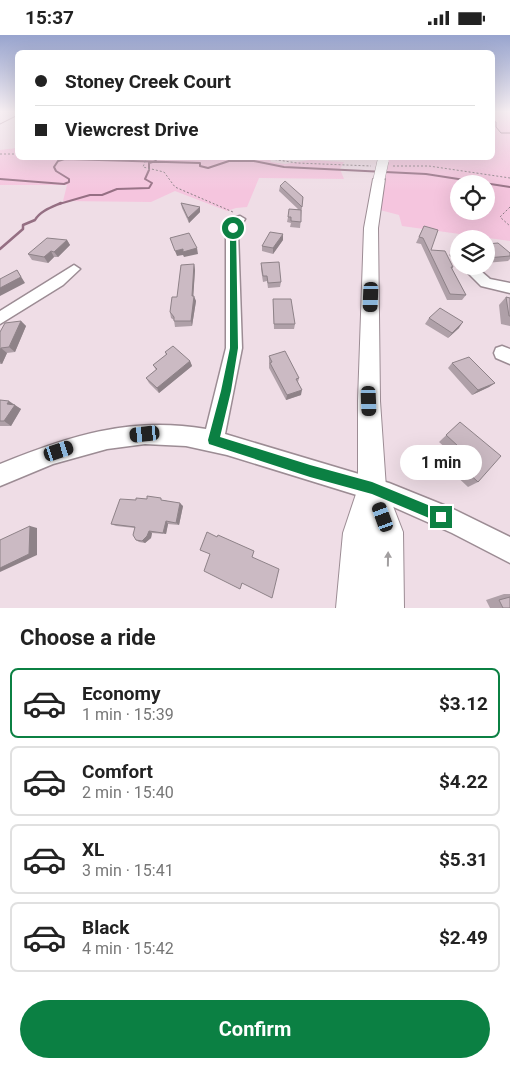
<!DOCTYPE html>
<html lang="en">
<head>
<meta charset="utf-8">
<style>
	body { margin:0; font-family:Roboto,sans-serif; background:#f2f2f2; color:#222; height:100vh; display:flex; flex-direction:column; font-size:19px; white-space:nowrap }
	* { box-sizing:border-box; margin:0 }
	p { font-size:16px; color:#767676 }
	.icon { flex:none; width:28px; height:28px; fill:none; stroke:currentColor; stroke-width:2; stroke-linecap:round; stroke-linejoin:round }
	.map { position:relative; height:573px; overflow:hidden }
	.side { display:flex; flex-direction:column; background:#fff; flex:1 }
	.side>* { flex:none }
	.guide { position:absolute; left:15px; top:15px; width:480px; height:110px; border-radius:8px; box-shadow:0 5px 20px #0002; display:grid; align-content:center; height:110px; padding:0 20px; background:#fff }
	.controls { position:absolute; left:450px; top:140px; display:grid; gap:10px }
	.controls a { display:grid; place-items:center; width:45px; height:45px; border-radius:50%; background:#fff; box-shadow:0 5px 20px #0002; font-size:25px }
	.end { position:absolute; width:22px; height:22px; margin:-11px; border:6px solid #0b8043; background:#fff; box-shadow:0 0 0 2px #fff }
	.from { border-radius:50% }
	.bubble { position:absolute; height:35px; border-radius:18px; background:#fff; box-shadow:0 5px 20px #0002; font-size:16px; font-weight:700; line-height:35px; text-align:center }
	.car { position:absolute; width:15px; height:30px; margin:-15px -8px; border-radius:6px; box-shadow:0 0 4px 1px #0007; background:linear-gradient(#222 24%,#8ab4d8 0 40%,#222 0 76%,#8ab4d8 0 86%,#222 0) }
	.guide b { display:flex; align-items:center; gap:18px; height:48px; font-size:19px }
	.guide b+b { border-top:1px solid #e0e0e0 }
	.guide i { width:12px; height:12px; background:#222 }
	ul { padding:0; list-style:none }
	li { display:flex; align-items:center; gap:15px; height:70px; margin:0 10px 8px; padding:0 10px; border:2px solid #e0e0e0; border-radius:8px }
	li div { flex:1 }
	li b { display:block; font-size:19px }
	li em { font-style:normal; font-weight:700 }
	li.selected { border-color:#0b8043 }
	li>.icon { width:45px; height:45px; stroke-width:1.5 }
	h2 { padding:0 20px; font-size:22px; line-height:60px }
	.action { display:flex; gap:10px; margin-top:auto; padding:10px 20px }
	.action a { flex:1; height:58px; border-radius:30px; background:#0b8043; color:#fff; font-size:20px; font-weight:700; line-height:58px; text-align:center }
	.status { display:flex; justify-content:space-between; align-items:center; height:35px; padding:0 25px; background:#fff; direction:ltr }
	.status svg { height:14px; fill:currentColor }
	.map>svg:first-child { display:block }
</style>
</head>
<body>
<div class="status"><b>15:37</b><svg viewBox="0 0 49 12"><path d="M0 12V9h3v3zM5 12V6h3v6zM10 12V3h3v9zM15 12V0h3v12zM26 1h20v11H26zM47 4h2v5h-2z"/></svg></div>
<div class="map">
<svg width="510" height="573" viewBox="0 0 510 573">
	<rect width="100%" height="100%" fill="#efdde6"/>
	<!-- green -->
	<path fill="#f5c5de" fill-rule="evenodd" d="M 493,76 L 510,76 L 510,206 L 402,191 L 399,180 L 380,175 L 389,123 L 492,122 ZM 459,149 L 486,149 L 486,176 L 459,176 Z
		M 17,113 L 18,122 L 269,122 L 271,127 L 285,129 L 310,125 L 344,127 L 340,134 L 344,144 L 259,143 L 247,172 L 236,173 L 227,176 L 175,156 L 151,167 L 63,166 L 67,150 L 0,150 L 0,115 Z"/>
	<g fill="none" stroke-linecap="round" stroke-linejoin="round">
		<!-- stream-far2 -->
		<path stroke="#956f83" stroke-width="1" d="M 492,86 L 496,87 L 496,92 L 501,98 L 510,98
			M 0,89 L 18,80"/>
		<!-- stream-far1 -->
		<path stroke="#956f83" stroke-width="2" d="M 149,133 L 149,128 L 156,126
			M 0,144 L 64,149 L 69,147 L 69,144 L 56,136 L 54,132 L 58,126 L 65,124 L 200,128 L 200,131 L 208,133 L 229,126 L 254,126 L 284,132 L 426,139 L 510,152
			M 59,169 L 90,160 L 102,160 L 117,154 L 149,153 L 152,148 L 145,144 L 149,135"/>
		<!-- stream -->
		<path stroke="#956f83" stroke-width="2.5" d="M 0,214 L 23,194 L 23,190 L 35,185 C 40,176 52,172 61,168"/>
		<defs>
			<path id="minor" d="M 240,181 L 245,184 L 238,196 L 242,313 L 225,399 L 389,448 L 451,473 L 510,502 L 510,528 L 452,498 L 389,470 L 227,420 L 186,411 L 145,409 L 107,414 L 53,429 L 0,451 L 0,429 C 69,401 130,381 206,394 L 226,313 L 226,196 L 236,182 Z
				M 453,217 L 459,217 L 459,226 L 455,225 L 451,220 Z
				M 74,230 L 80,234 L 63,250 L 0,289 L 0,276 Z
				M 461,231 L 475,231 L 490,244 L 510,248 L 510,258 L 481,251 Z
				M 502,311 L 510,314 L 510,329 L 496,323 L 494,318 L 496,313 Z"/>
			<path id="major" d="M 379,141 L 385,144 L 378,193 L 380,366 L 386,453 L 403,497 L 404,573 L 370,573 L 373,498 L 370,573 L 336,573 L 343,498 L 358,453 L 358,366 L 364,193 L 373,144 Z"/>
		</defs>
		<!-- minor casing -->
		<use href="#minor" stroke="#9c8c94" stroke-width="3"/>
		<!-- major casing -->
		<use href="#major" stroke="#9c8c94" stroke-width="2"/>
		<!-- path -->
		<path stroke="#897d83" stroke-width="1" stroke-dasharray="2 2" stroke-linecap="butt" d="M 0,119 L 18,119
			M 147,122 L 143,132 L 164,137 L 175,152 L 233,177
			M 259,122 L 297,128 L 371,131
			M 393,131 L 429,131 L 510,143
			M 510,172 L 500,182 L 510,191"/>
		<!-- minor -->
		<use href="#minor" fill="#fff" fill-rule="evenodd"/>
		<!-- major -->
		<use href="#major" fill="#fff" fill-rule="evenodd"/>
		<defs>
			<path id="major-bridge" d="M 379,144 L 383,126"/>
		</defs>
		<!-- major-bridge casing -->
		<use href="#major-bridge" stroke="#9c8c94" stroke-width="12" stroke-linecap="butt"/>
		<!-- major-bridge -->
		<use href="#major-bridge" stroke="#fff" stroke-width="11"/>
	</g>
	<!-- wall -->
	<path fill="#afa0a8" d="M 280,151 L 303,162 L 300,193 L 290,192 L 291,188 L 287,187 L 288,182 L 298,174 L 279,156 Z
		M 181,168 L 200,177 L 189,188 L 182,173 Z
		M 424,191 L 431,215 L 453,232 L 452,234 L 466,260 L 462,265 L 447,265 L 421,209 L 416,208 Z
		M 67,205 L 70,210 L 58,222 L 54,222 L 48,228 L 32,225 L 28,219 Z
		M 283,205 L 273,219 L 262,216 L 262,211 Z
		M 486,209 L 510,218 L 510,224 L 508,226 L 486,228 Z
		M 261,228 L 281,247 L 280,252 L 268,253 L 267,246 L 263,247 L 261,234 Z
		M 194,229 L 195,235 L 193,261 L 196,266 L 192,291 L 175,292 L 174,285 L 171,283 L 170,277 Z
		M 506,262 L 510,263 L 510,291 L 501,289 L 499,270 Z
		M 273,264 L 295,289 L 294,294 L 274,294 Z
		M 429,283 L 459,293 L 448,303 L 425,289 Z
		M 21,286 L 26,291 L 15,317 L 7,318 L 2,329 L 0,329 L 0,297 Z
		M 165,317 L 190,326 L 192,331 L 159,358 L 149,348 L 146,343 L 156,335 L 153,330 L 166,320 Z
		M 269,321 L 299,343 L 298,347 L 301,360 L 286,365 L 269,333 Z
		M 452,328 L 495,348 L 489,352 L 472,360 L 448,333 Z
		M 0,365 L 14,370 L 21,374 L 11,391 L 0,391 Z
		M 460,387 L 478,447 L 468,452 L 451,436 L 460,426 L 439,407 Z
		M 164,465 L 183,471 L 179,490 L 168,489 L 166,499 L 152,498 L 151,503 L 145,508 L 139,507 L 136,505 L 135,493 L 116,491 L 111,489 Z
		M 504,559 L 510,559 L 510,573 L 490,573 L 486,565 Z"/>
	<!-- shaded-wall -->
	<path fill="#8e8288" d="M 200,172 L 200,177 L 189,188 L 188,183 Z
		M 283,199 L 283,205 L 273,219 L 273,213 Z
		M 67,205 L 70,210 L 58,222 L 54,217 Z
		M 197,213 L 198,219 L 184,222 L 183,220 L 177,221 L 175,216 L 183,214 Z
		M 51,216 L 54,222 L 48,228 L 44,222 Z
		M 194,229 L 195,235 L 193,266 L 192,261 Z
		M 17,235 L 25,248 L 0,261 L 0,253 Z
		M 194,261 L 196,266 L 192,291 L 191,286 Z
		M 21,286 L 26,291 L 15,317 L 9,312 Z
		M 463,287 L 459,293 L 448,303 L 452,298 Z
		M 1,313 L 7,318 L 2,329 L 0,327 L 0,315 Z
		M 190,326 L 192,331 L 159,358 L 157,353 Z
		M 495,348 L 489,352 L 472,360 L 478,355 Z
		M 302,355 L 301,360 L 286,365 L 287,360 Z
		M 9,366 L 21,374 L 11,391 L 4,386 L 7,369 Z
		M 180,468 L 183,471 L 179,490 L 176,488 Z
		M 166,486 L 168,489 L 166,499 L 163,498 Z
		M 30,491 L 37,493 L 37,520 L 0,537 L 0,533 Z
		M 149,496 L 152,498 L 151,503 L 145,508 L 142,506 Z"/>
	<!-- building -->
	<path fill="#cbbac3" stroke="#8e8288" d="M 285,146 L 303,162 L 302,172 L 280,151 Z
		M 181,168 L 200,172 L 188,183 Z
		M 289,174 L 301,175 L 301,187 L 291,186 L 291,182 L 288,182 Z
		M 424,191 L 438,195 L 431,215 L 445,216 L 453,232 L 451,232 L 466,260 L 450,259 L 423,203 L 419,202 Z
		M 270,197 L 283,199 L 273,213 L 262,211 Z
		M 189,198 L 197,213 L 183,217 L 183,214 L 175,216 L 170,203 Z
		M 47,203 L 67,205 L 54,217 L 51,216 L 44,222 L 28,219 Z
		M 498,208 L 510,218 L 510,221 L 487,223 L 486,222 L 486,209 Z
		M 279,227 L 281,247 L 268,248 L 267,241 L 263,241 L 261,228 Z
		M 194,229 L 192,261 L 194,261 L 191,286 L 174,286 L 174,282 L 170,277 L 172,262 L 177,262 L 181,230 Z
		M 17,235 L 21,242 L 0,253 L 0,244 Z
		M 506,262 L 510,263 L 510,281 L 509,281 Z
		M 273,264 L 291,264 L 295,289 L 274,289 Z
		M 440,273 L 463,287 L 452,298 L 429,283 Z
		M 21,286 L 9,312 L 1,313 L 0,315 L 0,297 L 5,288 Z
		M 173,311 L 190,326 L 157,353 L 146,343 L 157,334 L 153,330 L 167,319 L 165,317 Z
		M 285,316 L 299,343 L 296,344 L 302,355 L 287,360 L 270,328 L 272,327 L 269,321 Z
		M 469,322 L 495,348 L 478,355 L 452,328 Z
		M 0,365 L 9,366 L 7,369 L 15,370 L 4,386 L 0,386 Z
		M 460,387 L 501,421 L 478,447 L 460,430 L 469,421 L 446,400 Z
		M 147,461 L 161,463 L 161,465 L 180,468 L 176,488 L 166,486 L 163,498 L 149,496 L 147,501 L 142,506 L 136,505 L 133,500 L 135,492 L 111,489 L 120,464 L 136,465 L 136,463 L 147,464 Z
		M 30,491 L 29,519 L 0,533 L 0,505 Z
		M 207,497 L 217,502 L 218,500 L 254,516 L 252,522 L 279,534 L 272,563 L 242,548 L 240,554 L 204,536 L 210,519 L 200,515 Z
		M 510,562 L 510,573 L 503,573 L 499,565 Z"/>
	<!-- one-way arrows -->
	<defs><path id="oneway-solid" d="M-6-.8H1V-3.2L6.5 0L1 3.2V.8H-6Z" transform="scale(1.25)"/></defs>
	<use fill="#a29fa0" href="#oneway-solid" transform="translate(388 524) rotate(-89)"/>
	<!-- sky -->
	<linearGradient id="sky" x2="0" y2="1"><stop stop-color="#98a4ce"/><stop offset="0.49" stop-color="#f8f0f4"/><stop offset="1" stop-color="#f8f0f4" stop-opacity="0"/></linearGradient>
	<rect width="510" height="156" fill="url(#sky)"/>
	<!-- route -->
	<path fill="#0b8043" d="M 233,191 L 236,193 L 238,313 L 231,356 L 220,402 L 310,430 L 372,447 L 445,477 L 447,482 L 445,486 L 441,488 L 372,459 L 310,442 L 209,409 L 208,405 L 221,356 L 230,313 L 230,193 Z"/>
</svg>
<div class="controls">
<a><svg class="icon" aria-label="locate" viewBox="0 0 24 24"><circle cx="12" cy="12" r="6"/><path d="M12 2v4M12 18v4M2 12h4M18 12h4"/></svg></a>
<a><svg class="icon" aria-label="layers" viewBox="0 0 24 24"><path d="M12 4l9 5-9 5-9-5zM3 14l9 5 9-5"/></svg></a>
</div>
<i class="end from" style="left:233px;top:193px"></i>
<i class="end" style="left:441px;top:482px"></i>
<div class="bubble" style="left:400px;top:410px;width:82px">1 min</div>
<i class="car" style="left:371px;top:262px;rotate:182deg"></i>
<i class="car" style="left:369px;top:366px;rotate:178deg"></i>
<i class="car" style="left:145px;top:399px;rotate:264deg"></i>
<i class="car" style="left:59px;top:416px;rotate:72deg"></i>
<i class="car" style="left:383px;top:482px;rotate:340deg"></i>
<div class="guide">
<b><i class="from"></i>Stoney Creek Court</b>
<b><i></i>Viewcrest Drive</b>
</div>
</div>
<section class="side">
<h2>Choose a ride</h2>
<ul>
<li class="selected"><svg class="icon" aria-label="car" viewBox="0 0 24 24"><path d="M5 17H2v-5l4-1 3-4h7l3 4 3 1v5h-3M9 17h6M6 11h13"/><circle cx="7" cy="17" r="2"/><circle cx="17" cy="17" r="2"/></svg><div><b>Economy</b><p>1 min · 15:39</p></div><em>$3.12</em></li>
<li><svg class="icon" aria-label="car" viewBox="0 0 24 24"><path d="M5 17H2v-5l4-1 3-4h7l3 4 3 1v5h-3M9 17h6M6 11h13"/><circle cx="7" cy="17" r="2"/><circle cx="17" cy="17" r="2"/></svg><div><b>Comfort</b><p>2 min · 15:40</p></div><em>$4.22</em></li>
<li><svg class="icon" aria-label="car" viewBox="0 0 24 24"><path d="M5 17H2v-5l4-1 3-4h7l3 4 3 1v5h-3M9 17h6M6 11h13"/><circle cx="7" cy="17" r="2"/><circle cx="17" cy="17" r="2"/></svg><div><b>XL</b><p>3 min · 15:41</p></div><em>$5.31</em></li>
<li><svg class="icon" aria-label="car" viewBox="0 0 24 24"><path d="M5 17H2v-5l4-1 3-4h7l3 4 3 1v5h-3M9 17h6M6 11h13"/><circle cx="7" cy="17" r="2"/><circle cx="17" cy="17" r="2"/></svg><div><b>Black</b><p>4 min · 15:42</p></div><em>$2.49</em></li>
</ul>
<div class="action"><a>Confirm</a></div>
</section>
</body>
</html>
